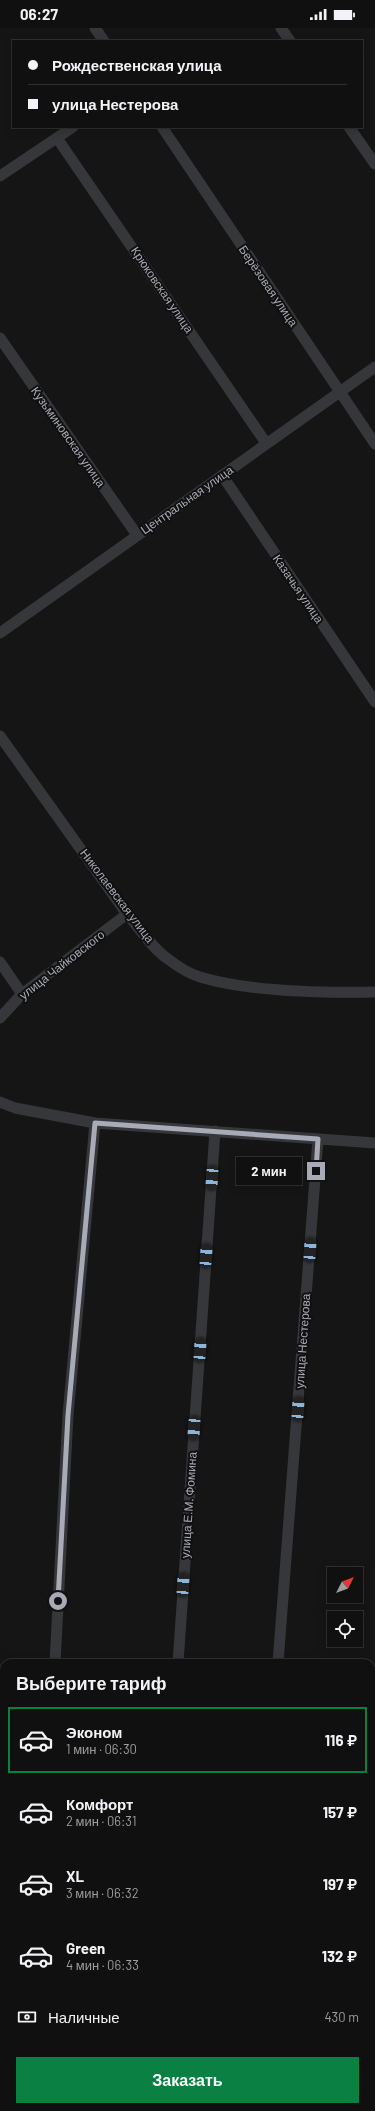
<!DOCTYPE html>
<html lang="ru">
<head>
<meta charset="utf-8">
<style>
	body { margin:0; font-family:Barlow,sans-serif; background:#191919; color:#f1f3f6; height:100vh; display:flex; flex-direction:column; font-size:15px; white-space:nowrap }
	* { box-sizing:border-box; margin:0 }
	p { font-size:13px; color:#9c9d9f }
	.icon { flex:none; width:22px; height:22px; fill:none; stroke:currentColor; stroke-width:2; stroke-linecap:round; stroke-linejoin:round }
	.map { position:relative; flex:1; overflow:hidden }
	.drawer { position:absolute; left:0px; top:1631px; width:375px; height:452px; display:flex; flex-direction:column; background:#101010; border-radius:12px 12px 0 0; box-shadow:0 2px 10px #0003,0 0 0 1px #303030 }
	.drawer>* { flex:none }
	.guide { position:absolute; left:12px; top:12px; width:351px; height:88px; border-radius:0px; box-shadow:0 2px 10px #0003,0 0 0 1px #303030; display:grid; align-content:center; height:88px; padding:0 16px; background:#101010 }
	.needle { width:26px; rotate:48deg }
	.buttons { position:absolute; left:327px; top:1539px; display:grid; gap:8px }
	.buttons a { display:grid; place-items:center; width:36px; height:36px; border-radius:0px; background:#101010; box-shadow:0 2px 10px #0003,0 0 0 1px #303030; font-size:20px }
	.end { position:absolute; width:18px; height:18px; margin:-9px; border:5px solid #a8abb5; background:#111; box-shadow:0 0 0 2px #111 }
	.from { border-radius:50% }
	.bubble { position:absolute; height:28px; border-radius:0px; background:#101010; box-shadow:0 2px 10px #0003,0 0 0 1px #303030; font-size:13px; font-weight:700; line-height:28px; text-align:center }
	.car { position:absolute; width:12px; height:24px; margin:-12px -6px; border-radius:5px; box-shadow:0 0 3px 1px #0007; background:linear-gradient(#222 24%,#8ab4d8 0 40%,#222 0 76%,#8ab4d8 0 86%,#222 0) }
	.guide b { display:flex; align-items:center; gap:14px; height:38px; font-size:15px }
	.guide b+b { border-top:1px solid #303030 }
	.guide i { width:10px; height:10px; background:#f1f3f6 }
	ul { padding:0; list-style:none }
	li { display:flex; align-items:center; gap:12px; height:66px; margin:0 8px 6px; padding:0 8px; border:2px solid transparent; border-radius:0px }
	li div { flex:1 }
	li b { display:block; font-size:15px }
	li em { font-style:normal; font-weight:700 }
	li.on { border-color:#0b8043 }
	li>.icon { width:36px; height:36px; stroke-width:1.5 }
	h2 { padding:0 16px; font-size:18px; line-height:48px }
	.pay { display:flex; align-items:center; gap:10px; height:44px; padding:0 16px; font-size:15px }
	.pay p { margin-inline-start:auto }
	.cta { display:flex; gap:8px; margin-top:auto; padding:8px 16px }
	.cta a { flex:1; height:46px; border-radius:0px; background:#0b8043; color:#fff; font-size:16px; font-weight:700; line-height:46px; text-align:center }
	.status { display:flex; justify-content:space-between; align-items:center; height:28px; padding:0 20px; background:#101010; direction:ltr }
	.status svg { height:11px; fill:currentColor }
	.map>svg:first-child { display:block }
</style>
</head>
<body>
<div class="status"><b>06:27</b><svg viewBox="0 0 49 12"><path d="M0 12V9h3v3zM5 12V6h3v6zM10 12V3h3v9zM15 12V0h3v12zM26 1h20v11H26zM47 4h2v5h-2z"/></svg></div>
<div class="map">
<svg width="375" height="2083" viewBox="0 0 375 2083">
	<rect width="100%" height="100%" fill="#151516"/>
	<!-- green -->
	<path fill="#212823" d="M 0,2044 L 4,2050 L 4,2079 L 25,2079 L 28,2083 L 0,2083 Z"/>
	<g fill="none" stroke-linecap="round" stroke-linejoin="round">
		<!-- minor -->
		<path stroke="#36373b" stroke-width="11" d="M 95,0 L 104,13
			M 281,0 L 290,13
			M 162,99 L 375,416
			M 349,99 L 375,136
			M 57,110 L 266,415
			M 0,148 L 73,99
			M 0,310 L 137,507
			M 222,447 L 375,674
			M 0,605 L 375,339
			M 0,708 L 127,886 C 140,901 152,920 168,931 C 177,938 190,946 200,949 C 250,964 322,965 375,964
			M 0,934 L 22,966
			M 0,990 L 22,966 L 127,886
			M 0,1074 L 15,1080 L 95,1095 L 375,1115
			M 55,1635 L 68,1387 L 95,1095
			M 178,1635 L 215,1103
			M 278,1635 L 318,1111
			M 0,1678 L 4,1678
			M 371,1706 L 375,1706
			M 0,1711 L 4,1717
			M 371,1837 L 375,1837
			M 0,1933 L 4,1938
			M 371,1945 L 375,1945
			M 371,2068 L 375,2069
			M 105,2079 L 108,2083
			M 256,2079 L 258,2083"/>
	</g>
	<g fill="none" stroke-linecap="round" stroke-linejoin="round">
		<!-- route -->
		<path stroke="#a8abb5" stroke-width="5" d="M 58,1573 L 68,1387 L 95,1095 L 318,1111 L 316,1143"/>
	</g>
	<g text-anchor="middle" stroke-width="4" stroke-linejoin="round" paint-order="stroke">
		<!-- street labels -->
		<g font-size="12" fill="#a8abb5" stroke="#101011">
			<text transform="translate(268 258) rotate(56)" y="4">Берёзовая улица</text>
			<text transform="translate(162 262) rotate(56)" y="4">Крюковская улица</text>
			<text transform="translate(68 409) rotate(55)" y="4">Кузьминовская улица</text>
			<text transform="translate(187 472) rotate(-35)" y="4">Центральная улица</text>
			<text transform="translate(298 561) rotate(56)" y="4">Казачья улица</text>
			<text transform="translate(117 868) rotate(53)" y="4">Николаевская улица</text>
			<text transform="translate(62 937) rotate(-38)" y="4">улица Чайковского</text>
			<text transform="translate(303 1313) rotate(-86)" y="4">улица Нестерова</text>
			<text transform="translate(189 1477) rotate(-86)" y="4">улица Е.М. Фомина</text>
		</g>
	</g>
</svg>
<div class="buttons">
<a><svg class="needle" viewBox="-14 -14 28 28"><path d="M0-13l5 13h-10z" fill="#e53935"/><path d="M0 13l5-13h-10z" fill="#9c9d9f"/></svg></a>
<a><svg class="icon" aria-label="locate" viewBox="0 0 24 24"><circle cx="12" cy="12" r="6"/><path d="M12 2v4M12 18v4M2 12h4M18 12h4"/></svg></a>
</div>
<i class="end from" style="left:58px;top:1573px"></i>
<i class="end" style="left:316px;top:1143px"></i>
<div class="bubble" style="left:236px;top:1129px;width:66px">2 мин</div>
<i class="car" style="left:212px;top:1150px;rotate:184deg"></i>
<i class="car" style="left:310px;top:1222px;rotate:4deg"></i>
<i class="car" style="left:206px;top:1228px;rotate:4deg"></i>
<i class="car" style="left:200px;top:1322px;rotate:4deg"></i>
<i class="car" style="left:298px;top:1381px;rotate:4deg"></i>
<i class="car" style="left:194px;top:1400px;rotate:184deg"></i>
<i class="car" style="left:183px;top:1557px;rotate:4deg"></i>
<div class="guide">
<b><i class="from"></i>Рождественская улица</b>
<b><i></i>улица Нестерова</b>
</div>
<section class="drawer">
<h2>Выберите тариф</h2>
<ul>
<li class="on"><svg class="icon" aria-label="car" viewBox="0 0 24 24"><path d="M5 17H2v-5l4-1 3-4h7l3 4 3 1v5h-3M9 17h6M6 11h13"/><circle cx="7" cy="17" r="2"/><circle cx="17" cy="17" r="2"/></svg><div><b>Эконом</b><p>1 мин · 06:30</p></div><em>116 ₽</em></li>
<li><svg class="icon" aria-label="car" viewBox="0 0 24 24"><path d="M5 17H2v-5l4-1 3-4h7l3 4 3 1v5h-3M9 17h6M6 11h13"/><circle cx="7" cy="17" r="2"/><circle cx="17" cy="17" r="2"/></svg><div><b>Комфорт</b><p>2 мин · 06:31</p></div><em>157 ₽</em></li>
<li><svg class="icon" aria-label="car" viewBox="0 0 24 24"><path d="M5 17H2v-5l4-1 3-4h7l3 4 3 1v5h-3M9 17h6M6 11h13"/><circle cx="7" cy="17" r="2"/><circle cx="17" cy="17" r="2"/></svg><div><b>XL</b><p>3 мин · 06:32</p></div><em>197 ₽</em></li>
<li><svg class="icon" aria-label="car" viewBox="0 0 24 24"><path d="M5 17H2v-5l4-1 3-4h7l3 4 3 1v5h-3M9 17h6M6 11h13"/><circle cx="7" cy="17" r="2"/><circle cx="17" cy="17" r="2"/></svg><div><b>Green</b><p>4 мин · 06:33</p></div><em>132 ₽</em></li>
</ul>
<div class="pay"><svg class="icon" aria-label="cash" viewBox="0 0 24 24"><path d="M3 7h18v10H3z"/><circle cx="12" cy="12" r="2"/></svg>Наличные<p>430 m</p></div>
<div class="cta"><a>Заказать</a></div>
</section>
</div>
</body>
</html>
